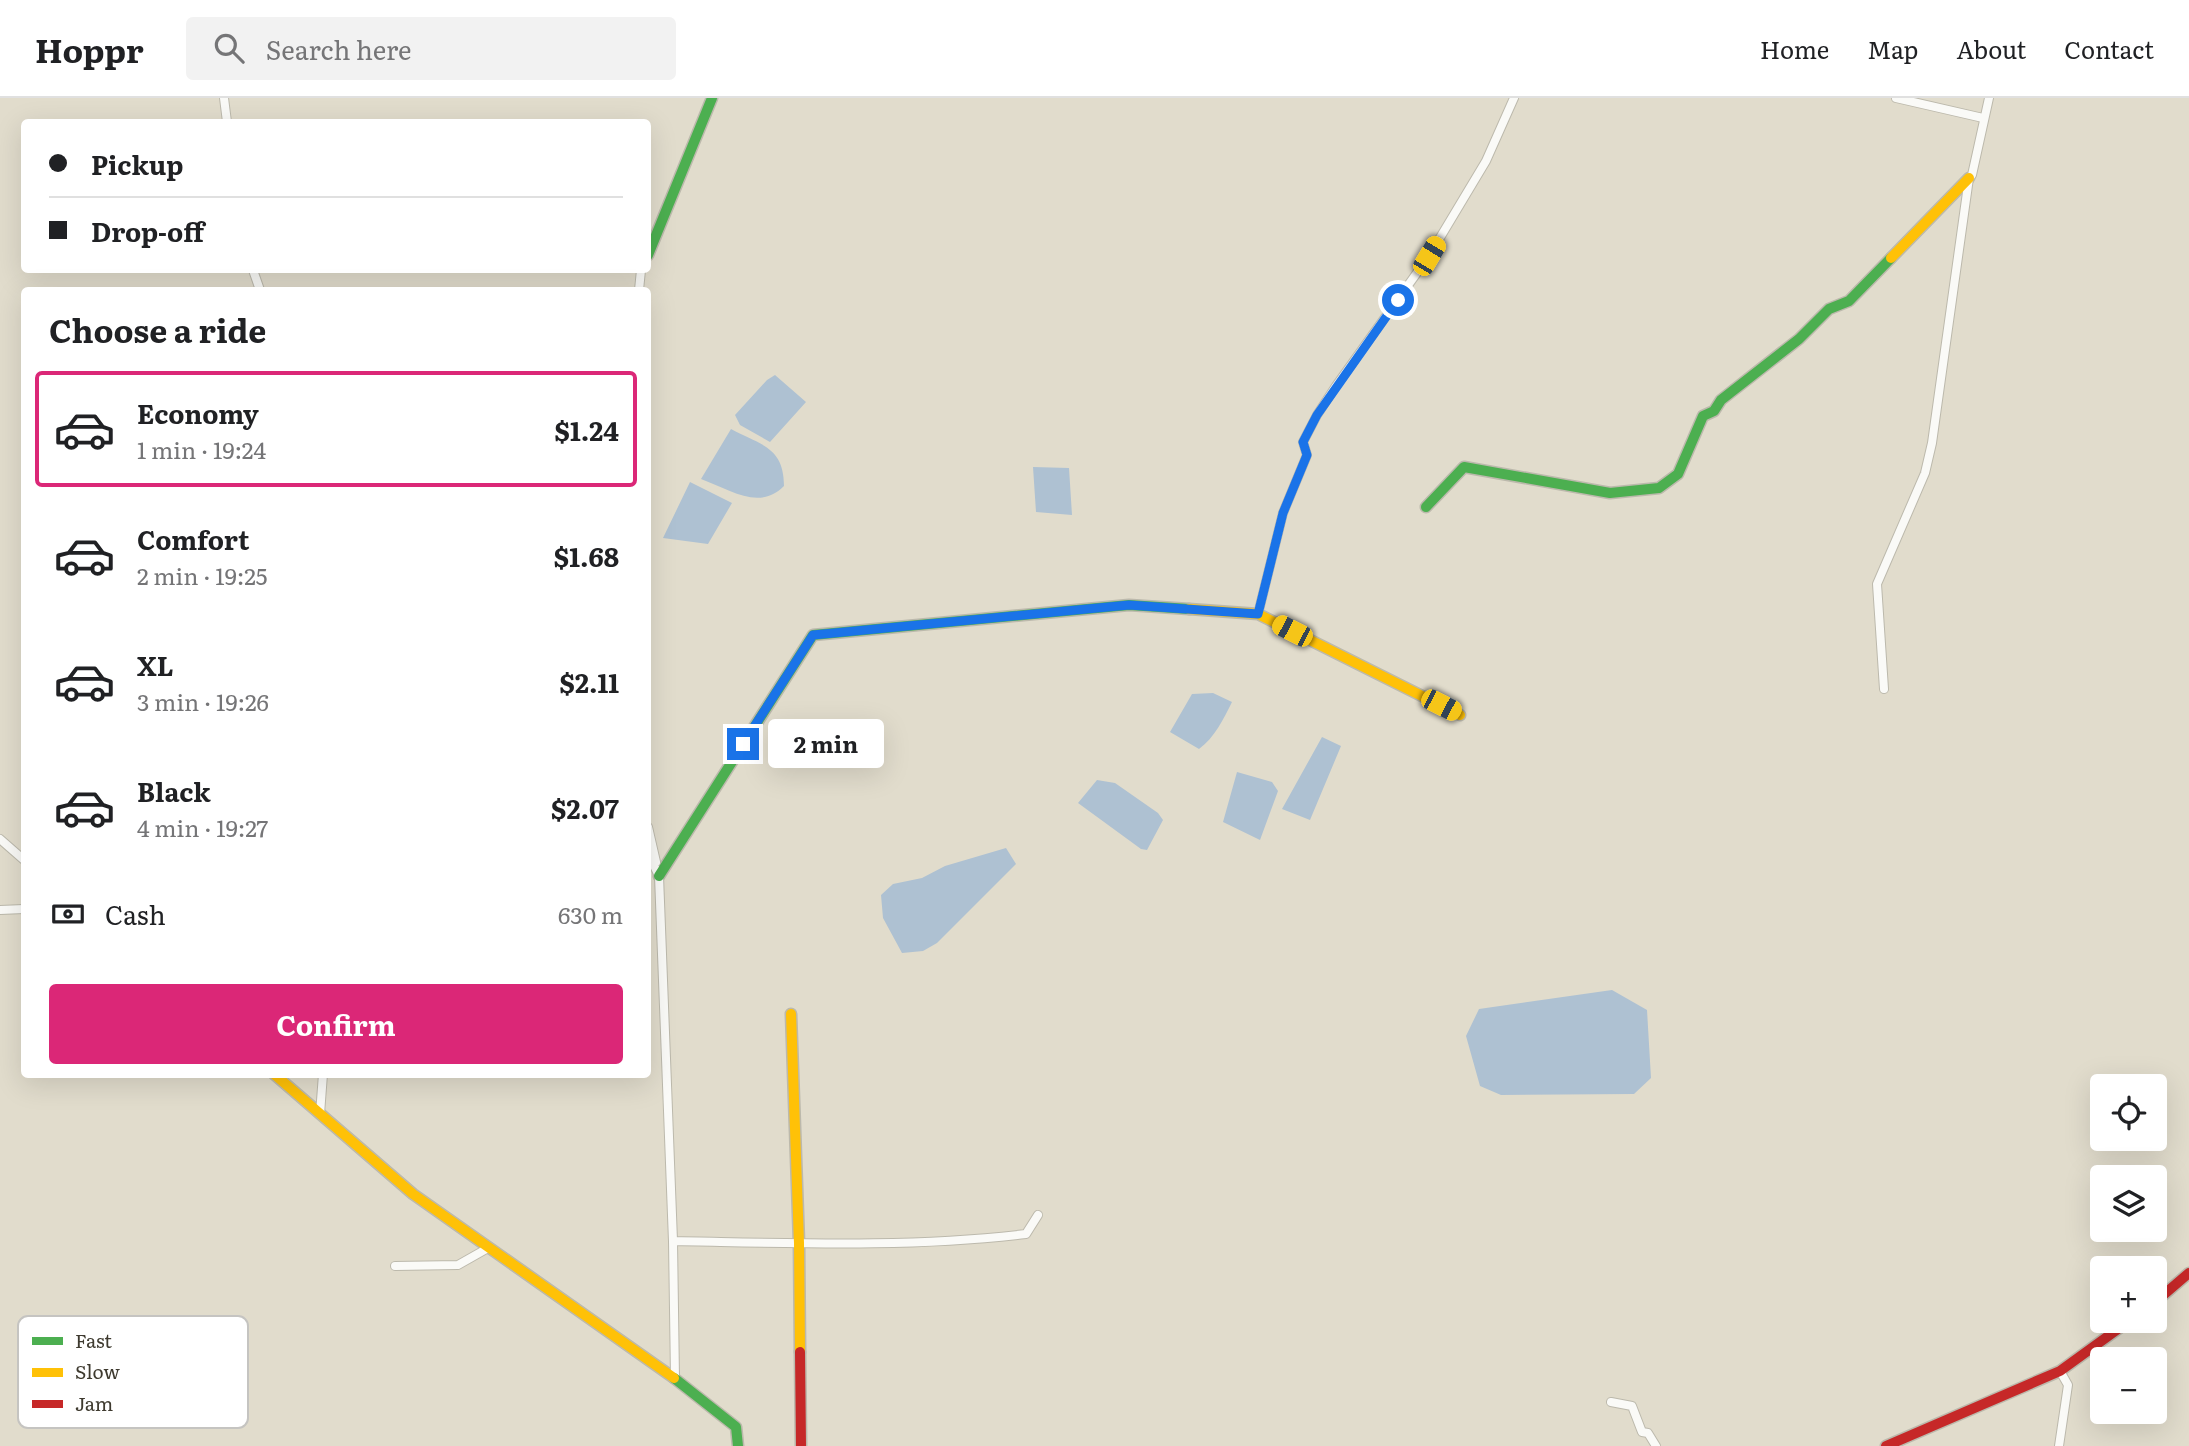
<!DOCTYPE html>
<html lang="en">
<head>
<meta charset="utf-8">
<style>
	body { margin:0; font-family:Literata,serif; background:#f2f2f2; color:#202124; height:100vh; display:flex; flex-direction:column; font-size:26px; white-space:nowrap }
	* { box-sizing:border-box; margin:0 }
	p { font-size:23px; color:#757577 }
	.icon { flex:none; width:38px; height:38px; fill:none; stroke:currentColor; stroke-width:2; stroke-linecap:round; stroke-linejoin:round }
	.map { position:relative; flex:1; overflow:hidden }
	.side { position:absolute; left:21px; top:189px; width:630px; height:791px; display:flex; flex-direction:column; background:#fff; border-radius:7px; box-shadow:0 7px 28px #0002 }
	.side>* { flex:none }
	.guide { position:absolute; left:21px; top:21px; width:630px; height:154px; border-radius:7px; box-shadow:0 7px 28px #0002; display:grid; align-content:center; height:154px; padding:0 28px; background:#fff }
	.fabs { position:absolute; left:2090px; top:976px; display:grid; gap:14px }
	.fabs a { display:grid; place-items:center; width:77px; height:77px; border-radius:7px; background:#fff; box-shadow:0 7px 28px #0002; font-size:35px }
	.end { position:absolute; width:32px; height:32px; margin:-16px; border:9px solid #1a73e8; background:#fff; box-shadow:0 0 0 4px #fff }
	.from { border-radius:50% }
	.bubble { position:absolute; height:49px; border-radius:7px; background:#fff; box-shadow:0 7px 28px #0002; font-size:23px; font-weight:700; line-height:49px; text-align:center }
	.car { position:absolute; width:21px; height:42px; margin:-21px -10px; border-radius:9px; box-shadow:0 0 5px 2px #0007; background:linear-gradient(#f5c518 24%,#345 0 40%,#f5c518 0 76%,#345 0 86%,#f5c518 0) }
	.guide b { display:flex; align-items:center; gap:24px; height:66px; font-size:26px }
	.guide b+b { border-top:2px solid #e0e0e0 }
	.guide i { width:18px; height:18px; background:#202124 }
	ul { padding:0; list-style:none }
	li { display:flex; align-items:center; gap:21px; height:116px; margin:0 14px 10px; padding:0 14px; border:4px solid transparent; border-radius:7px }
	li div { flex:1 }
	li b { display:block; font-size:26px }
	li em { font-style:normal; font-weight:700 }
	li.current { border-color:#db2777 }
	li>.icon { width:63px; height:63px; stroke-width:1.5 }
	h2 { padding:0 28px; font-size:32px; line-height:84px }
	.pay { display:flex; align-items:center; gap:18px; height:77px; padding:0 28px; font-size:26px }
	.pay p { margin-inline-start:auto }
	.action { display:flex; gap:14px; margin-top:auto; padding:14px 28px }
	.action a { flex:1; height:80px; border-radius:7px; background:#db2777; color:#fff; font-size:28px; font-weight:700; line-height:80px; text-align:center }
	header { display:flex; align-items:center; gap:42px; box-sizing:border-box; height:98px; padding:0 35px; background:#fff; border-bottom:2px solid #e0e0e0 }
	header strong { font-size:33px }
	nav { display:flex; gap:38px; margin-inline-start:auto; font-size:24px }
	.search { width:490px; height:63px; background:#f2f2f2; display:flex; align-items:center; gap:18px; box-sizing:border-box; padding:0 24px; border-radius:7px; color:#757577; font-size:26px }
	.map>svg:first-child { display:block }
</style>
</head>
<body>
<header>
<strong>Hoppr</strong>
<div class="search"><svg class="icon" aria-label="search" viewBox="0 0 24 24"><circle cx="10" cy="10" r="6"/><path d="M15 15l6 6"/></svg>Search here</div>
<nav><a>Home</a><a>Map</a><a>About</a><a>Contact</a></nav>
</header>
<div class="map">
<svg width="2189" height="1348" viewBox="0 0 2189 1348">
	<rect width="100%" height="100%" fill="#e1dccc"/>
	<!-- water -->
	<path fill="#aec1d2" d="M 775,277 L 806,304 L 770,344 L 740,327 L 735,317 L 767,282 Z
		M 731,331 C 761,347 784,349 784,388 C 759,413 731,392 701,381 Z
		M 1033,369 L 1069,370 L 1072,417 L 1036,414 Z
		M 690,384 L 732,405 L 708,446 L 663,440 Z
		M 1213,595 L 1232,604 C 1223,622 1215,639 1199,651 L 1170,634 L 1192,596 Z
		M 1322,639 L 1341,648 L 1310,722 L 1282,711 Z
		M 1237,674 L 1272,684 L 1278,693 L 1260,742 L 1223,724 Z
		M 1097,682 L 1115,685 L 1158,715 L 1163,722 L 1147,752 L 1141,751 L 1078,705 Z
		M 1006,750 L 1016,766 L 937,845 L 923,853 L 902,855 L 883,820 L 881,797 L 893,786 L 922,780 L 945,768 Z
		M 1612,892 L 1647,912 L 1651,980 L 1634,996 L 1501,997 L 1480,988 L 1466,938 L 1479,911 Z"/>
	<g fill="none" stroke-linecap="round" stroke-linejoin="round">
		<defs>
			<path id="street" d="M 224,0 L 227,24
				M 1896,0 L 1983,20
				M 253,172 L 260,192
				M 639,192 L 641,172
				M 1258,516 L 1283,415 L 1307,357 L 1303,344 L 1317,317 L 1336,288 L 1429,158 L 1486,63 L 1514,0
				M 1884,591 L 1877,486 L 1925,375 L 1932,345 L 1969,80 L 1972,77 L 1989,0
				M 648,729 L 656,764
				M 0,741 L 24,762
				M 648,755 L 659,778 L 673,1143 L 675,1280
				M 0,812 L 24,811
				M 320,1016 L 323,976
				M 673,1143 C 790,1145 909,1150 1026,1136 L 1038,1117
				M 395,1168 L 458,1167 L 488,1150
				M 1611,1304 L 1632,1308 L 1642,1334 L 1648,1335 L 1656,1348
				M 2059,1348 L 2068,1287 L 2060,1273"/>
			<path id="fast" d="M 648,157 L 712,0
				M 1426,409 L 1464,369 L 1610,395 L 1659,390 L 1678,376 L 1703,318 L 1714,313 L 1721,302 L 1799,241 L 1829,211 L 1849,203 L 1891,160
				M 659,778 L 813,537 L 1129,507 L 1189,511
				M 674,1280 L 736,1329 L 738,1348"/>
			<path id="slow" d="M 1891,160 L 1969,80
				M 1189,511 L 1258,516 L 1460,617
				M 791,916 L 799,1145 L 800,1254
				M 274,976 L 413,1096 L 674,1280"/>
			<path id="jam" d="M 2154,1205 L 2189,1175
				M 800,1254 L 801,1348
				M 1886,1348 L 2060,1273 L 2129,1223"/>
		</defs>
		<!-- street casing -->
		<use href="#street" stroke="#bcb9ac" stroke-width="10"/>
		<!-- fast casing -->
		<use href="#fast" stroke="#bcb9ac" stroke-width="13"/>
		<!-- slow casing -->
		<use href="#slow" stroke="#bcb9ac" stroke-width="13"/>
		<!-- jam casing -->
		<use href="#jam" stroke="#bcb9ac" stroke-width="13"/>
		<!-- street -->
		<use href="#street" stroke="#fafaf7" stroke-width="8"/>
		<!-- fast -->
		<use href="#fast" stroke="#4caf50" stroke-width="10"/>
		<!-- slow -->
		<use href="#slow" stroke="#ffc107" stroke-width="10"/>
		<!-- jam -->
		<use href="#jam" stroke="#c62828" stroke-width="10"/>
	</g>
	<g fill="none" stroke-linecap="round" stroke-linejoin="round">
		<!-- route -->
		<path stroke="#1a73e8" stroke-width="9" d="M 743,646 L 813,537 L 1129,507 L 1258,516 L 1283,415 L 1307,357 L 1303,344 L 1317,317 L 1398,202"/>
	</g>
	<!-- legend -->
	<rect x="18" y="1218" width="230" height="112" rx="10" fill="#fff" stroke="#c5c4c1" stroke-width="2"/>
	<rect x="32" y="1239" width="31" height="8" fill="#4caf50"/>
	<rect x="32" y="1270" width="31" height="9" fill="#ffc107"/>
	<rect x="32" y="1302" width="31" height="8" fill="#c62828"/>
	<g font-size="19" fill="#3e3a2f">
		<text x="75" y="1250">Fast</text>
		<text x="75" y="1281">Slow</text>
		<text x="75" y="1313">Jam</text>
	</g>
</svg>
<div class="fabs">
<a><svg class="icon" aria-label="locate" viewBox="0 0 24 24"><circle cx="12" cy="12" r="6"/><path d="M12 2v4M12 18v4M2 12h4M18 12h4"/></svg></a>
<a><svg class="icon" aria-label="layers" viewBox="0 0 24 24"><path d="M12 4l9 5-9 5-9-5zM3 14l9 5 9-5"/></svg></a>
<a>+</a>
<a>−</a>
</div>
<i class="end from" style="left:1398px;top:202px"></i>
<i class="end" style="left:743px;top:646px"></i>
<div class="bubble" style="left:768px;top:621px;width:116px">2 min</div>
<i class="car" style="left:1429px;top:158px;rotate:31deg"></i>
<i class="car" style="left:1292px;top:533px;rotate:297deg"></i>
<i class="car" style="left:1441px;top:607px;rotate:117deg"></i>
<div class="guide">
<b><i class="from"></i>Pickup</b>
<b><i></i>Drop-off</b>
</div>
<section class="side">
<h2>Choose a ride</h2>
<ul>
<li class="current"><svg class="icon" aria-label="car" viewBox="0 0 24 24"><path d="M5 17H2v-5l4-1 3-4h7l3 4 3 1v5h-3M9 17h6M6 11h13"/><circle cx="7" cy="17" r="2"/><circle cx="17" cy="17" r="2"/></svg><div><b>Economy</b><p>1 min · 19:24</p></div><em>$1.24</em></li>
<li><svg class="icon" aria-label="car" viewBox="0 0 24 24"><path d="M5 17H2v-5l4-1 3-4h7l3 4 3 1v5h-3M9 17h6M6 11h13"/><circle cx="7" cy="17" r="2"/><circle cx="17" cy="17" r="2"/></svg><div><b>Comfort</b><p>2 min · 19:25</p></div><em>$1.68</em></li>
<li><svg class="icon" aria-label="car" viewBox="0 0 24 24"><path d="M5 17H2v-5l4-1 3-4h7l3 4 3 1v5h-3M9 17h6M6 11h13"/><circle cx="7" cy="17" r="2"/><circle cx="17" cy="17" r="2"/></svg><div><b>XL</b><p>3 min · 19:26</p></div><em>$2.11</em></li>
<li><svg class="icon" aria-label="car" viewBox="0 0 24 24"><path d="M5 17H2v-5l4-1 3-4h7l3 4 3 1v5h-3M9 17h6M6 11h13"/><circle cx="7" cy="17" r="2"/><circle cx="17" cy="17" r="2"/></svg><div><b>Black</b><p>4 min · 19:27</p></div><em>$2.07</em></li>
</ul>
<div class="pay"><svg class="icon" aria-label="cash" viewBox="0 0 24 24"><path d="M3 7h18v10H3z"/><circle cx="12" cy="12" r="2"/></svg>Cash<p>630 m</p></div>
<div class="action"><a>Confirm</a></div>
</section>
</div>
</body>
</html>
